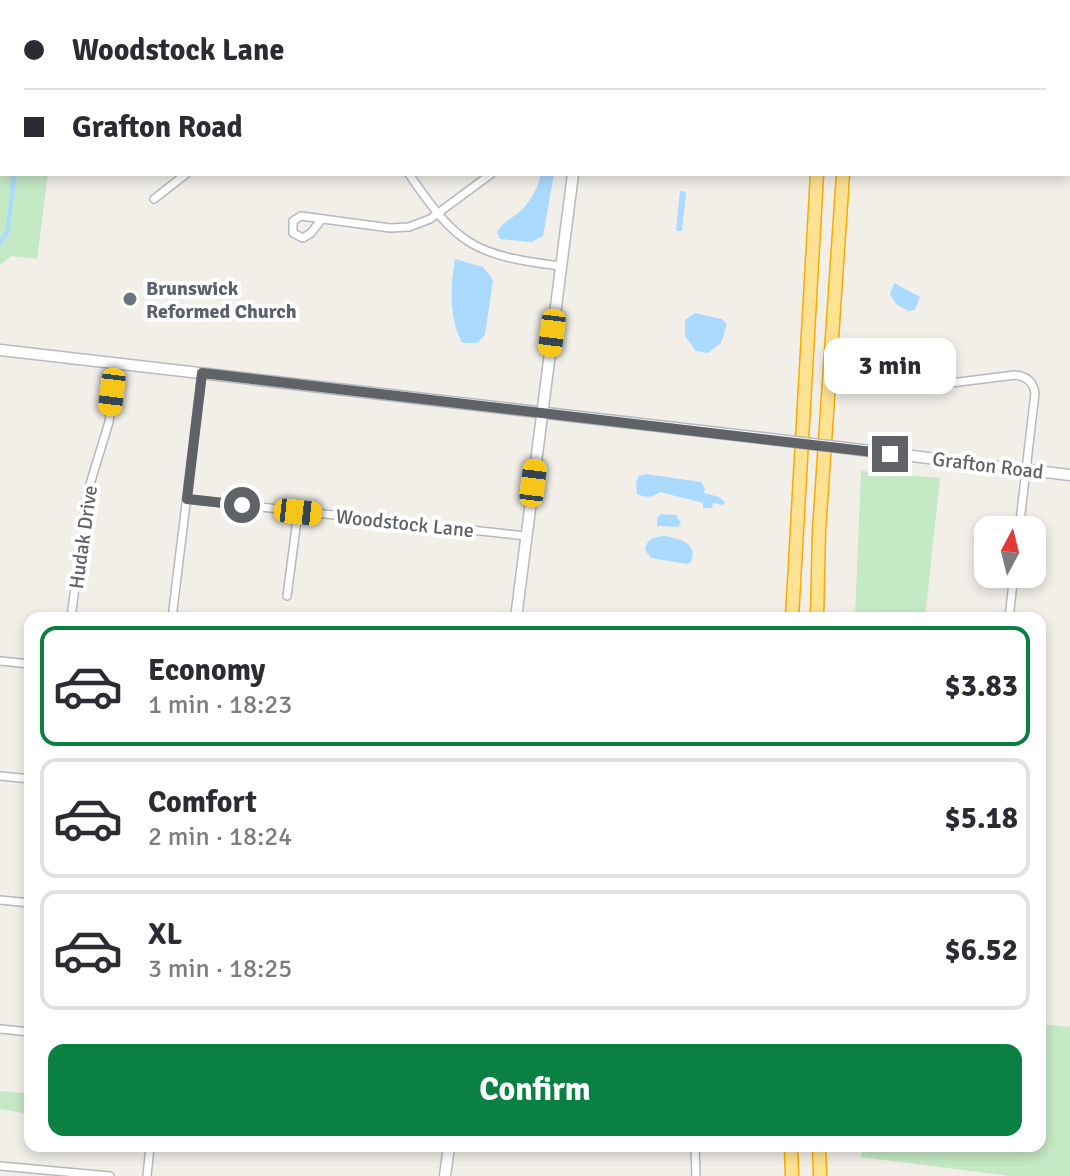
<!DOCTYPE html>
<html lang="en">
<head>
<meta charset="utf-8">
<style>
	body { margin:0; font-family:Signika,sans-serif; background:#f7f7f7; color:#2b2b33; height:100vh; display:flex; flex-direction:column; font-size:30px; white-space:nowrap }
	* { box-sizing:border-box; margin:0 }
	p { font-size:26px; color:#7c7c81 }
	.icon { flex:none; width:44px; height:44px; fill:none; stroke:currentColor; stroke-width:2; stroke-linecap:round; stroke-linejoin:round }
	.map { position:relative; flex:1; overflow:hidden }
	.details { position:absolute; left:24px; top:612px; width:1022px; height:540px; display:flex; flex-direction:column; background:#fff; border-radius:16px; box-shadow:0 4px 12px #0003 }
	.details>* { flex:none }
	.hud { position:absolute; left:0px; top:0px; width:1070px; height:176px; box-shadow:0 4px 12px #0003; display:grid; align-content:center; height:176px; padding:0 24px; background:#fff }
	.needle { width:52px; rotate:7deg }
	.controls { position:absolute; left:974px; top:516px; display:grid; gap:16px }
	.controls a { display:grid; place-items:center; width:72px; height:72px; border-radius:16px; background:#fff; box-shadow:0 4px 12px #0003; font-size:40px }
	.end { position:absolute; width:36px; height:36px; margin:-18px; border:10px solid #5f6368; background:#fff; box-shadow:0 0 0 4px #fff }
	.from { border-radius:50% }
	.bubble { position:absolute; height:56px; border-radius:16px; background:#fff; box-shadow:0 4px 12px #0003; font-size:26px; font-weight:700; line-height:56px; text-align:center }
	.car { position:absolute; width:24px; height:48px; margin:-24px -12px; border-radius:10px; box-shadow:0 0 6px 2px #0007; background:linear-gradient(#f5c518 24%,#345 0 40%,#f5c518 0 76%,#345 0 86%,#f5c518 0) }
	.hud b { display:flex; align-items:center; gap:28px; height:76px; font-size:30px }
	.hud b+b { border-top:2px solid #e1e1e2 }
	.hud i { width:20px; height:20px; background:#2b2b33 }
	ul { padding:14px 0 0; list-style:none }
	li { display:flex; align-items:center; gap:24px; height:120px; margin:0 16px 12px; padding:0 8px; border:4px solid #e1e1e2; border-radius:16px }
	li div { flex:1 }
	li b { display:block; font-size:30px }
	li em { font-style:normal; font-weight:700 }
	li.active { border-color:#0b8043 }
	li>.icon { width:72px; height:72px; stroke-width:1.5 }
	.action { display:flex; gap:16px; margin-top:auto; padding:16px 24px }
	.action a { flex:1; height:92px; border-radius:16px; background:#0b8043; color:#fff; font-size:32px; font-weight:700; line-height:92px; text-align:center }
	.map>svg:first-child { display:block }
</style>
</head>
<body>
<div class="map">
<svg width="1070" height="1176" viewBox="0 0 1070 1176">
	<rect width="100%" height="100%" fill="#f1efe8"/>
	<!-- green -->
	<path fill="#c5e8c5" d="M 0,0 L 162,0 L 2,2 L 2,174 L 48,174 L 37,259 L 11,256 L 0,265 Z
		M 861,471 L 940,478 L 925,618 L 855,618 Z
		M 1040,1024 L 1070,1027 L 1070,1176 L 1009,1176 L 861,1157 L 863,1146 L 1040,1146 Z
		M 0,1091 L 30,1094 L 30,1114 L 0,1109 Z"/>
	<!-- water -->
	<path fill="#aadaff" d="M 12,174 L 17,174 L 9,234 L 0,246 L 0,239 L 6,230 Z
		M 541,174 L 554,174 L 543,236 L 531,242 L 500,239 L 497,232 C 503,223 508,220 517,214 C 529,205 538,188 541,174 Z
		M 680,191 L 686,192 L 682,231 L 676,231 Z
		M 455,259 L 483,267 L 493,280 L 485,335 L 477,343 L 462,343 C 449,317 450,288 455,259 Z
		M 894,283 L 920,297 L 915,310 L 908,311 L 896,304 L 890,294 Z
		M 695,313 L 722,319 L 727,324 L 721,343 L 708,353 L 696,351 L 685,336 L 685,320 Z
		M 646,474 L 701,482 L 705,488 L 704,493 L 719,497 L 725,502 L 723,505 L 713,503 L 712,508 L 703,508 L 703,503 L 660,492 C 651,498 647,498 637,494 L 636,482 L 639,476 Z
		M 661,514 L 676,515 L 681,523 L 678,527 L 657,526 L 657,518 Z
		M 665,536 C 681,539 698,543 691,562 L 687,564 L 651,558 L 645,550 C 647,538 654,537 665,536 Z"/>
	<g fill="none" stroke-linecap="round" stroke-linejoin="round">
		<defs>
			<path id="street" d="M 217,0 L 218,2
				M 351,0 L 352,2
				M 501,0 L 508,2
				M 1068,110 L 1070,109
				M 409,174 C 458,246 474,255 560,266
				M 154,199 L 186,174
				M 321,220 L 311,233 L 303,238 L 293,233 L 293,221 L 301,216 L 390,228 L 409,227 L 430,219 L 491,174
				M 912,381 L 943,384 L 1015,375 C 1026,376 1033,381 1035,393 L 1019,530
				M 187,499 L 526,536
				M 287,596 L 298,512
				M 71,618 L 87,494 L 109,422 L 116,363
				M 172,618 L 202,373
				M 1009,618 L 1014,574
				M 0,661 L 30,664
				M 0,776 L 30,779
				M 0,900 L 30,903
				M 0,1029 L 30,1032
				M 695,1146 L 696,1176
				M 0,1166 L 110,1176
				M 147,1176 L 150,1146"/>
			<path id="secondary" d="M 594,2 L 594,0
				M 0,350 L 762,438
				M 862,450 L 1070,475
				M 516,618 L 573,174
				M 445,1176 L 449,1146"/>
			<path id="highway" d="M 826,2 L 827,0
				M 854,2 L 854,0
				M 792,618 L 817,174
				M 817,618 L 819,531 L 843,174
				M 791,1146 L 792,1176
				M 819,1146 L 820,1176"/>
		</defs>
		<!-- street casing -->
		<use href="#street" stroke="#b5b8bc" stroke-width="10"/>
		<!-- secondary casing -->
		<use href="#secondary" stroke="#b6babf" stroke-width="13"/>
		<!-- highway casing -->
		<use href="#highway" stroke="#f9ab00" stroke-width="15"/>
		<!-- street -->
		<use href="#street" stroke="#fff" stroke-width="7"/>
		<!-- secondary -->
		<use href="#secondary" stroke="#fff" stroke-width="10"/>
		<!-- highway -->
		<use href="#highway" stroke="#fde293" stroke-width="12"/>
		<defs>
			<path id="secondary-bridge" d="M 762,438 L 862,450"/>
		</defs>
		<!-- secondary-bridge casing -->
		<use href="#secondary-bridge" stroke="#b6babf" stroke-width="13" stroke-linecap="butt"/>
		<!-- secondary-bridge -->
		<use href="#secondary-bridge" stroke="#fff" stroke-width="10"/>
	</g>
	<g fill="none" stroke-linecap="round" stroke-linejoin="round">
		<!-- route -->
		<path stroke="#5f6368" stroke-width="10" d="M 242,505 L 187,499 L 202,373 L 890,454"/>
	</g>
	<!-- markers -->
	<circle fill="#6b7280" stroke="#fff" stroke-width="3" cx="130" cy="299" r="8"/>
	<g text-anchor="middle" stroke-width="8" stroke-linejoin="round" paint-order="stroke">
		<!-- worship labels -->
		<g font-size="20" font-weight="bold" fill="#5b616d" stroke="#fff" text-anchor="start">
			<text x="146" y="295">Brunswick<tspan x="146" dy="23">Reformed Church</tspan></text>
		</g>
		<!-- street labels -->
		<g font-size="20" fill="#5f6368" stroke="#fff">
			<text transform="translate(988 465) rotate(7)" y="7">Grafton Road</text>
			<text transform="translate(405 523) rotate(6)" y="7">Woodstock Lane</text>
			<text transform="translate(83 537) rotate(-82)" y="7">Hudak Drive</text>
		</g>
	</g>
</svg>
<div class="controls">
<a><svg class="needle" viewBox="-14 -14 28 28"><path d="M0-13l5 13h-10z" fill="#e53935"/><path d="M0 13l5-13h-10z" fill="#7c7c81"/></svg></a>
</div>
<i class="end from" style="left:242px;top:505px"></i>
<i class="end" style="left:890px;top:454px"></i>
<div class="bubble" style="left:824px;top:338px;width:132px">3 min</div>
<i class="car" style="left:552px;top:333px;rotate:187deg"></i>
<i class="car" style="left:112px;top:392px;rotate:187deg"></i>
<i class="car" style="left:533px;top:483px;rotate:7deg"></i>
<i class="car" style="left:298px;top:512px;rotate:96deg"></i>
<div class="hud">
<b><i class="from"></i>Woodstock Lane</b>
<b><i></i>Grafton Road</b>
</div>
<section class="details">
<ul>
<li class="active"><svg class="icon" aria-label="car" viewBox="0 0 24 24"><path d="M5 17H2v-5l4-1 3-4h7l3 4 3 1v5h-3M9 17h6M6 11h13"/><circle cx="7" cy="17" r="2"/><circle cx="17" cy="17" r="2"/></svg><div><b>Economy</b><p>1 min · 18:23</p></div><em>$3.83</em></li>
<li><svg class="icon" aria-label="car" viewBox="0 0 24 24"><path d="M5 17H2v-5l4-1 3-4h7l3 4 3 1v5h-3M9 17h6M6 11h13"/><circle cx="7" cy="17" r="2"/><circle cx="17" cy="17" r="2"/></svg><div><b>Comfort</b><p>2 min · 18:24</p></div><em>$5.18</em></li>
<li><svg class="icon" aria-label="car" viewBox="0 0 24 24"><path d="M5 17H2v-5l4-1 3-4h7l3 4 3 1v5h-3M9 17h6M6 11h13"/><circle cx="7" cy="17" r="2"/><circle cx="17" cy="17" r="2"/></svg><div><b>XL</b><p>3 min · 18:25</p></div><em>$6.52</em></li>
</ul>
<div class="action"><a>Confirm</a></div>
</section>
</div>
</body>
</html>
